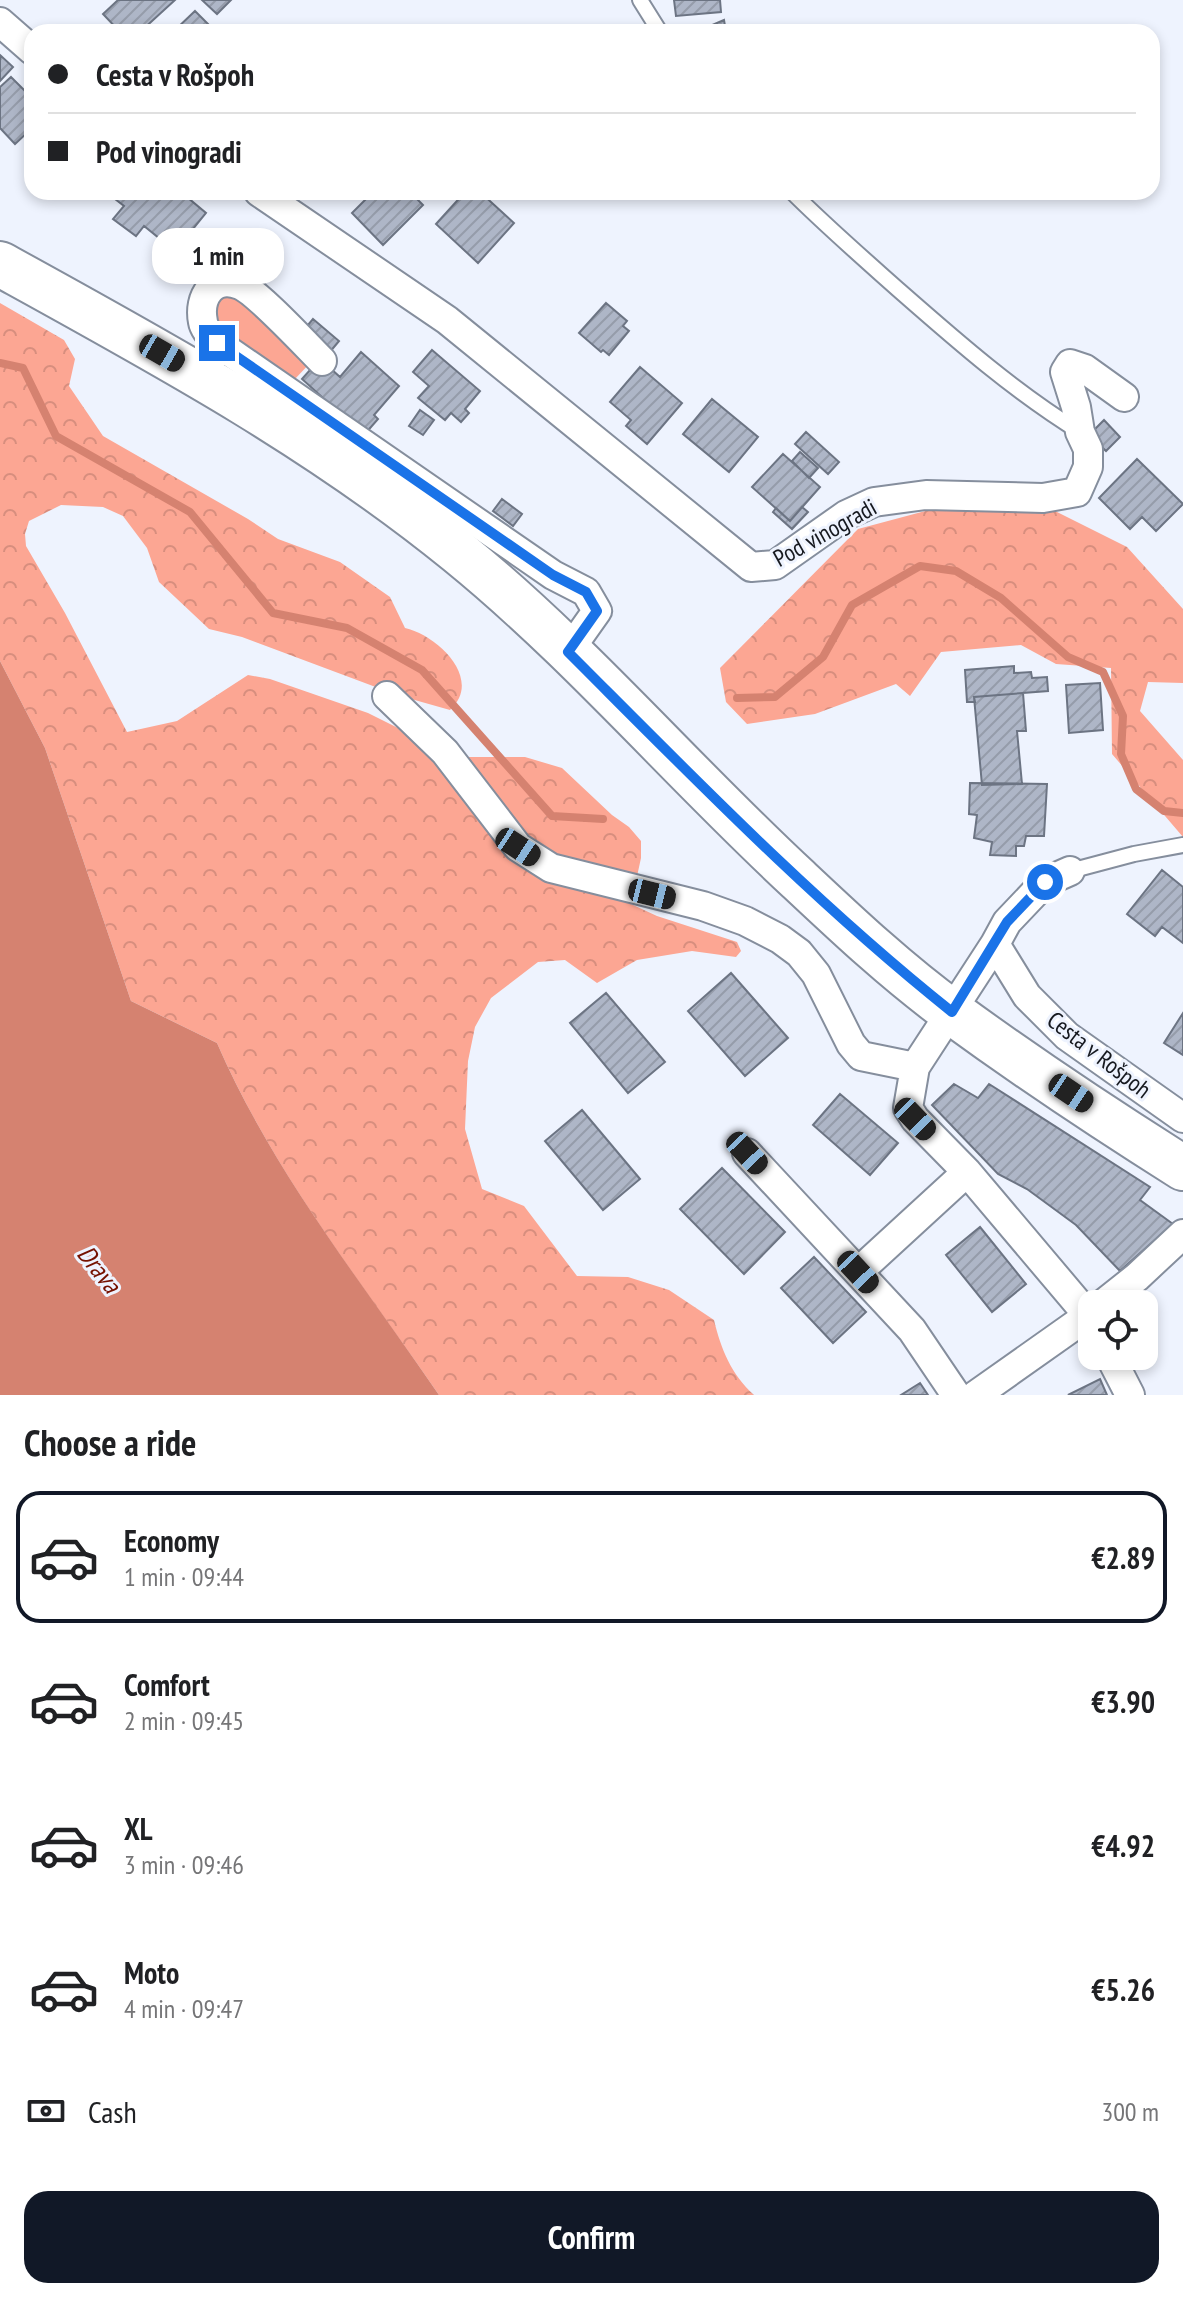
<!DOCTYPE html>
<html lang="en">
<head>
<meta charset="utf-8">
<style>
	body { margin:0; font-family:"PT Sans Narrow",sans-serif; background:#f2f2f2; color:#202124; height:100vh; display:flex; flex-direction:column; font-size:30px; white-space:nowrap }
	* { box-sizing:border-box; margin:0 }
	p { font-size:26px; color:#757577 }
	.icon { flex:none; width:44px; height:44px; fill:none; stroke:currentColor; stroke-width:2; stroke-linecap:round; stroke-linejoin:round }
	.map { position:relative; height:1395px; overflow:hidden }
	.sheet { display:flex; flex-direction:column; background:#fff; flex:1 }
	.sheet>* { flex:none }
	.hud { position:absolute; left:24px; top:24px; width:1136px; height:176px; border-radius:24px; box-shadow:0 4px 12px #0003; display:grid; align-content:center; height:176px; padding:0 24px; background:#fff }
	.controls { position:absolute; left:1078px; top:1290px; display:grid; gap:16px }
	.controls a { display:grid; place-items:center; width:80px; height:80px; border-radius:16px; background:#fff; box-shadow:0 4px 12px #0003; font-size:40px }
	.end { position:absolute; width:36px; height:36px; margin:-18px; border:10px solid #1a73e8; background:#fff; box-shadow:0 0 0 4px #fff }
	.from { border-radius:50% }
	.bubble { position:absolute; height:56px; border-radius:24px; background:#fff; box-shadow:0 4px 12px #0003; font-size:26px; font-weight:700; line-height:56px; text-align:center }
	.car { position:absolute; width:24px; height:48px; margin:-24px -12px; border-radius:10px; box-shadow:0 0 6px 2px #0007; background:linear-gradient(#222 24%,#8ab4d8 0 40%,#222 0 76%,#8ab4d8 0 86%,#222 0) }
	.hud b { display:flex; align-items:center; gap:28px; height:76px; font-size:30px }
	.hud b+b { border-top:2px solid #e0e0e0 }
	.hud i { width:20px; height:20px; background:#202124 }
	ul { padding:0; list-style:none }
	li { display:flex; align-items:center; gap:24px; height:132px; margin:0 16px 12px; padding:0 8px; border:4px solid transparent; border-radius:24px }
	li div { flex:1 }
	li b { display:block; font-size:30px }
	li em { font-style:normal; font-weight:700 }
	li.on { border-color:#111827 }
	li>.icon { width:72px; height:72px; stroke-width:1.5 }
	h2 { padding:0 24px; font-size:36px; line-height:96px }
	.pay { display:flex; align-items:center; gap:20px; height:88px; padding:0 24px; font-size:30px }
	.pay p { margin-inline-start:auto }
	.cta { display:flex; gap:16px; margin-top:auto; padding:16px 24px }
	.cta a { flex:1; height:92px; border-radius:24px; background:#111827; color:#fff; font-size:32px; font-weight:700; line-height:92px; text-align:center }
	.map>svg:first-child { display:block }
</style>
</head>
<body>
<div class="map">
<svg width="1183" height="1395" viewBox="0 0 1183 1395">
	<defs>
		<pattern id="forest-crowns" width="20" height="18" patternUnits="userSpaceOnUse" patternTransform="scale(2)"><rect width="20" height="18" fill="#fca693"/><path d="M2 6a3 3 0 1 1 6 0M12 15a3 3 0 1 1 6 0" fill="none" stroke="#d78e7e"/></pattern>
		<pattern id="building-hatch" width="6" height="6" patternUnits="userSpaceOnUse" patternTransform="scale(2)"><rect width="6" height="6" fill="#aeb6c7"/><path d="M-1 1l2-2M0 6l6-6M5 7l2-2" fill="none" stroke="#959caa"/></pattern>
	</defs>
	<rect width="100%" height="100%" fill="#eef3fe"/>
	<!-- grass -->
	<path fill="#fca693" d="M 234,294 L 313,360 L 294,380 L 218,328 L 212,317 C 216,302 219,296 234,294 Z"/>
	<!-- forest -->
	<path fill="url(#forest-crowns)" d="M 0,303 L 64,340 L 75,359 L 69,386 L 103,436 L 248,519 L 278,539 L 340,562 L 390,597 L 405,628 C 437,635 484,679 450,710 L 397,695 L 242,637 L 209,629 L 159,582 L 147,548 L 123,516 L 103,507 L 61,505 L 29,521 L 25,534 L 26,546 L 65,613 L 127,732 L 177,721 L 248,675 L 270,679 L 368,713 L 408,733 L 436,757 L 525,757 L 562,768 L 612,815 L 629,827 L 641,841 L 641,858 L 631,904 L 657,916 L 737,942 L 741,951 L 736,957 L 692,951 L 637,960 L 597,983 L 565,960 L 538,962 L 491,998 L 475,1027 L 468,1061 L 465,1129 L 482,1189 L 524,1206 L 577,1276 L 628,1277 L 669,1290 L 714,1320 C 721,1349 731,1374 754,1395 L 439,1395 C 361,1282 272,1170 217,1043 L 131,1001 L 45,748 L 0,661 Z
		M 944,506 L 1049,508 L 1127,547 L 1183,609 L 1183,683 L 1148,682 L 1140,711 L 1183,760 L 1183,837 L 1112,754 L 1111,668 L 1056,664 L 1021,645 L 941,652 L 910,696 L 896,684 L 815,714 L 747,724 L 726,702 L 720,668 L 858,529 Z"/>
	<!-- water -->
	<path fill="#d58270" d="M 0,661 L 45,748 L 131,1001 L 217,1043 C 272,1170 361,1281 439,1395 L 0,1395 Z"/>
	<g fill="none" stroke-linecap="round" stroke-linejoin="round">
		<!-- stream -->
		<path stroke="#d58270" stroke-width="8" d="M 0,363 L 23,368 L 56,436 L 190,512 L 273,613 L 347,628 L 422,670 L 552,816 L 603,819
			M 737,698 L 775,697 L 823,657 L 852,605 L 920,566 L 956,571 L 1001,598 L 1068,657 L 1103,672 L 1123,716 L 1121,754 L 1136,789 L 1164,811 L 1183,813"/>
	</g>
	<!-- building -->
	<path fill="url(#building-hatch)" stroke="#6c7483" stroke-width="2" d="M 118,0 L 175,0 L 140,32 L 120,32 L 103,14 Z
		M 202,0 L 231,0 L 217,14 Z
		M 674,0 L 720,0 L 721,12 L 676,16 Z
		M 195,11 L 216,32 L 173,32 Z
		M 724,20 L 726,32 L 696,32 Z
		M 0,55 L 13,67 L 0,81 Z
		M 11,77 L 32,98 L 32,128 L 15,144 L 0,128 L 0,87 Z
		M 106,192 L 191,192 L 187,197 L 206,213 L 175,251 L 144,226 L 136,236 L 113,219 L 124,206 Z
		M 373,192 L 410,192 L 423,205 L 383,245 L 352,213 Z
		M 465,192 L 480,192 L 514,223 L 478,263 L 436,224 Z
		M 606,303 L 627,321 L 623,326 L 629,331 L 609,355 L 603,350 L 601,352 L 579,333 Z
		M 313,319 L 339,341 L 329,353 L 303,331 Z
		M 432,350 L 480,391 L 465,409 L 469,413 L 461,422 L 451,413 L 445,420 L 418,398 L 429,386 L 413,372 Z
		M 361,352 L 399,386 L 374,415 L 378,419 L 364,435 L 302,379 L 320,359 L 340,377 Z
		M 640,367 L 682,403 L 647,444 L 626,426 L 631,420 L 610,402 Z
		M 712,399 L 758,437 L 729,472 L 683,434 Z
		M 420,410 L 434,420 L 423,435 L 409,426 Z
		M 1104,420 L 1120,437 L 1106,451 L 1089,435 Z
		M 806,432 L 839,462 L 828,474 L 795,444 Z
		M 800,452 L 818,468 L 809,478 L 792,461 Z
		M 783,454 L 820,487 L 790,521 L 752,487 Z
		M 1137,459 L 1183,504 L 1156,531 L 1142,517 L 1130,529 L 1099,498 Z
		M 502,499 L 522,514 L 513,526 L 493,511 Z
		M 802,507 L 808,512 L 792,529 L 773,512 L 776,508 L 790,521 Z
		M 1014,666 L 1014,673 L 1031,672 L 1032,678 L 1047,677 L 1048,691 L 974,697 L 975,702 L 967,702 L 965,670 Z
		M 1100,683 L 1103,730 L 1069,733 L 1066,685 Z
		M 1023,693 L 1026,731 L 1017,731 L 1022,784 L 982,785 L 974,697 Z
		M 970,783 L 1047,784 L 1044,836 L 1026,836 L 1024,846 L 1016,846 L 1016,856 L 990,855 L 992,842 L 974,838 L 977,815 L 969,814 Z
		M 1162,870 L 1183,887 L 1183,943 L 1162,927 L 1155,936 L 1127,914 Z
		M 731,973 L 788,1038 L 745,1076 L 688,1011 Z
		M 606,993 L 665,1062 L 628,1093 L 570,1023 Z
		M 1183,1013 L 1183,1055 L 1164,1043 Z
		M 954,1084 L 978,1098 L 989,1084 L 1150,1187 L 1140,1200 L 1173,1224 L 1120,1271 L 1076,1225 L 1027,1189 L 998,1174 L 932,1105 Z
		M 840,1094 L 898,1143 L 870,1175 L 813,1125 Z
		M 582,1110 L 640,1179 L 603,1210 L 545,1141 Z
		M 722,1168 L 785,1232 L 744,1274 L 680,1209 Z
		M 980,1227 L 1026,1284 L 992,1312 L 946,1255 Z
		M 814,1257 L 866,1312 L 833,1343 L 781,1288 Z
		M 1100,1379 L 1107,1395 L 1068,1395 Z
		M 920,1383 L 928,1395 L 901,1395 Z"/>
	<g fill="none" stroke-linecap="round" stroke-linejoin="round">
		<defs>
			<path id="service" d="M 640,0 L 660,32
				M 792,192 C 827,227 864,259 901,292 C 958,342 1015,392 1080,432
				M 1070,871 L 1134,854 L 1183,845"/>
			<path id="minor" d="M 0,22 L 32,50
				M 259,192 L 447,320 L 751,567 L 775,565 L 846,515 L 874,502 L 926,495 L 1043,498 L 1077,492 L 1088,467 L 1088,449 L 1080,432 L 1076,407 L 1065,372 L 1070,364 L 1085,369 L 1124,397
				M 322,361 C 306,345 257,292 240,285 C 213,274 198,297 203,322 C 204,329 212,337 217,343 L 553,575 L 586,592 L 597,611 L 568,652
				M 387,696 L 445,752 L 518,847 L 551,868 L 703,906 L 745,921 L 780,939 L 799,953 L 816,974 L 851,1044 L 861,1056 L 915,1067
				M 995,944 L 1007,922 L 1045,882 L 1070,871
				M 747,1153 L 912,1330 L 956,1395
				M 858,1272 L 967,1172
				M 1103,1304 L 1137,1277 L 1183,1234
				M 1092,1320 L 967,1172 L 915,1119 L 908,1108 L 915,1067 L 995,944 L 1027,996 L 1067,1036 L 1183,1118
				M 1110,1356 L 1130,1395
				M 976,1395 L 1092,1313"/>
			<path id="primary" d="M 0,264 C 158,351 317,437 458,552 C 580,651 683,773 799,880 C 848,926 898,973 953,1013 C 1027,1067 1105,1119 1183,1168"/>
		</defs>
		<!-- service casing -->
		<use href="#service" stroke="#858e9d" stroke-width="18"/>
		<!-- minor casing -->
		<use href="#minor" stroke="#858e9d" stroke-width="32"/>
		<!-- primary casing -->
		<use href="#primary" stroke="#858e9d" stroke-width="48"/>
		<!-- service -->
		<use href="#service" stroke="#fff" stroke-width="14"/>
		<!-- minor -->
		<use href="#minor" stroke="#fff" stroke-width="28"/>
		<!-- primary -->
		<use href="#primary" stroke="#fff" stroke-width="44"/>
	</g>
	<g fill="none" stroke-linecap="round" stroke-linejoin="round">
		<!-- route -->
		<path stroke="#1a73e8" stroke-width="10" d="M 217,343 L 553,575 L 586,592 L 597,611 L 568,652 C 692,776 814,902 952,1012 L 1007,922 L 1045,882"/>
	</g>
	<g text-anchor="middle" stroke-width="6" stroke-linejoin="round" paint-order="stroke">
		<!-- street labels -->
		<g font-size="24" fill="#16191f" stroke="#eef3fe">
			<text transform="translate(825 533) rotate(-29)" y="8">Pod vinogradi</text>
			<text transform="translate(1099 1055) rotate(38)" y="8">Cesta v Rošpoh</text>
		</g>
		<!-- water labels -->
		<g font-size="26" font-style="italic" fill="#751100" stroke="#eef3fe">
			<text transform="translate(99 1269) rotate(52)" y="9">Drava</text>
		</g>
	</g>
</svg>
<div class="controls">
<a><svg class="icon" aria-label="locate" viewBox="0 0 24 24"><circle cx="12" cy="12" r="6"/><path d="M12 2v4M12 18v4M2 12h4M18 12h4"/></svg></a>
</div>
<i class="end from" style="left:1045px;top:882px"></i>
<i class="end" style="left:217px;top:343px"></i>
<div class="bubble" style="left:152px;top:228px;width:132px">1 min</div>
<i class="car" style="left:162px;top:353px;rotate:120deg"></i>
<i class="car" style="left:518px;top:847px;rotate:123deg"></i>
<i class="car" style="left:652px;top:894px;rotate:104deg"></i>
<i class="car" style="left:1071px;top:1093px;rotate:124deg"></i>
<i class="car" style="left:915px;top:1119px;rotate:136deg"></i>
<i class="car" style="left:747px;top:1153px;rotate:137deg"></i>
<i class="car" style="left:858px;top:1272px;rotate:137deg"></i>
<div class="hud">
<b><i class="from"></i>Cesta v Rošpoh</b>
<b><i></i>Pod vinogradi</b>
</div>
</div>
<section class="sheet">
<h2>Choose a ride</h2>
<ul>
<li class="on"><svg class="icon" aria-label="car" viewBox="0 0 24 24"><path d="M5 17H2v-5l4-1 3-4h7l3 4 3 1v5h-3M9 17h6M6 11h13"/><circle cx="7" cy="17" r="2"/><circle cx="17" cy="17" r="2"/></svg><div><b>Economy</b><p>1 min · 09:44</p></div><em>€2.89</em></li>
<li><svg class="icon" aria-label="car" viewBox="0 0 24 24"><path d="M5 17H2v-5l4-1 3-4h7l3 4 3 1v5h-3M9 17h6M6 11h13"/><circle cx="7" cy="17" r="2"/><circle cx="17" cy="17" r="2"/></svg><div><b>Comfort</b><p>2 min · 09:45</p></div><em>€3.90</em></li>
<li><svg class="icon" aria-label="car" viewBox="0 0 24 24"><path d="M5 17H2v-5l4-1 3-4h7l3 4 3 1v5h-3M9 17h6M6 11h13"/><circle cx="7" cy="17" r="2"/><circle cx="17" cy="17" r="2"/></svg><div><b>XL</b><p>3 min · 09:46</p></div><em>€4.92</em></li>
<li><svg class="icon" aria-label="car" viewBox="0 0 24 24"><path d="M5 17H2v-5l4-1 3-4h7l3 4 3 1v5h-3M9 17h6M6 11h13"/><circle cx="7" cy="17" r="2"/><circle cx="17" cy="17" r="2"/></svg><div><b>Moto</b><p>4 min · 09:47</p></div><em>€5.26</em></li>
</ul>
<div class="pay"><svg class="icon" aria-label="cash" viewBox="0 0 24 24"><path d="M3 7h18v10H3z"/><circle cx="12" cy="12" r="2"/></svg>Cash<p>300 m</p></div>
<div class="cta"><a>Confirm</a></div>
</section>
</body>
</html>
